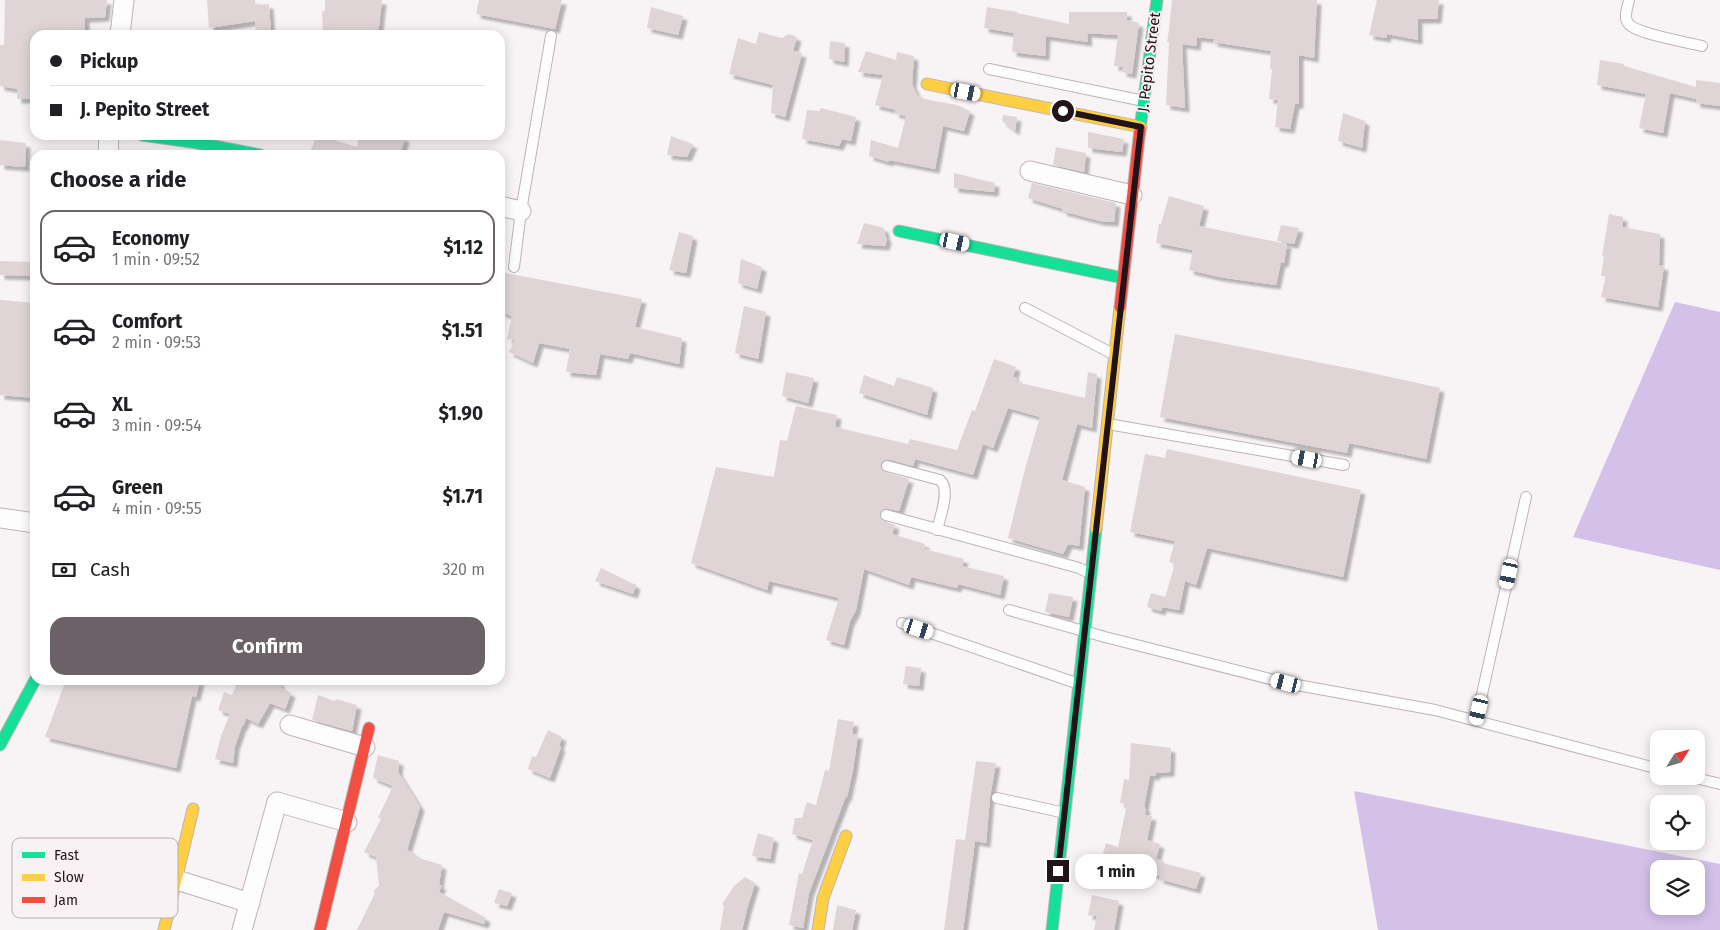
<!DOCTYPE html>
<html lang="en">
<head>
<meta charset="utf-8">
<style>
	body { margin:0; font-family:"Fira Sans",sans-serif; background:#f2f2f2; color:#202124; height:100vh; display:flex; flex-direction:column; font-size:19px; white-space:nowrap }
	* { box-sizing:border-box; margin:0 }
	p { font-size:16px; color:#757577 }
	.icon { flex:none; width:28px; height:28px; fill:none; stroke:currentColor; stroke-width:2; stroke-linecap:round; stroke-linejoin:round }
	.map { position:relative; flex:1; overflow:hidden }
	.panel { position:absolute; left:30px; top:150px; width:475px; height:535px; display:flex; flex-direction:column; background:#fff; border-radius:15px; box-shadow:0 2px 12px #0003 }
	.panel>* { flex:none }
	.guide { position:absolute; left:30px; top:30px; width:475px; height:110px; border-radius:15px; box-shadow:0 2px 12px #0003; display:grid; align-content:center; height:110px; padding:0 20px; background:#fff }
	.needle { width:32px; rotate:53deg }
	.fabs { position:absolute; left:1650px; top:730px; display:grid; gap:10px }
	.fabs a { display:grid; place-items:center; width:55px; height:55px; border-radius:10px; background:#fff; box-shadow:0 2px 12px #0003; font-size:25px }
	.end { position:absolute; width:22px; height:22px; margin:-11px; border:6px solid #211319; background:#fff; box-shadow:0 0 0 2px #fff }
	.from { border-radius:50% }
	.bubble { position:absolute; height:35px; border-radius:15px; background:#fff; box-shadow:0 2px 12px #0003; font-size:16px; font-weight:700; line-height:35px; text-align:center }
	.car { position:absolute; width:15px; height:30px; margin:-15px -8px; border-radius:6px; box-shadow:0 0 4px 1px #0007; background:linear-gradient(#fff 24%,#345 0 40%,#fff 0 76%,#345 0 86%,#fff 0) }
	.guide b { display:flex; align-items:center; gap:18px; height:48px; font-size:19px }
	.guide b+b { border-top:1px solid #e0e0e0 }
	.guide i { width:12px; height:12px; background:#202124 }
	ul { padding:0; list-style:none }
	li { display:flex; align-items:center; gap:15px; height:75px; margin:0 10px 8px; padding:0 10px; border:2px solid transparent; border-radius:15px }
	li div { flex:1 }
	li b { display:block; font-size:19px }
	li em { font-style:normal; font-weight:700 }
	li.current { border-color:#6c6166 }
	li>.icon { width:45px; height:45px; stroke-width:1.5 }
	h2 { padding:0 20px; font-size:22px; line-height:60px }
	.pay { display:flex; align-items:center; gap:12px; height:55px; padding:0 20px; font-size:19px }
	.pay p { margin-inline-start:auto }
	.cta { display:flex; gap:10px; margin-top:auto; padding:10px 20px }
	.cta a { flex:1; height:58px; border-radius:15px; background:#6c6166; color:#fff; font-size:20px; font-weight:700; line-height:58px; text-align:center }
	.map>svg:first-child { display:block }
</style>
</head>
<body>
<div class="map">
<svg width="1720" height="930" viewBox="0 0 1720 930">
	<defs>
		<filter id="shadow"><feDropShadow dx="4.5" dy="4.5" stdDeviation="1" flood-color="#0004"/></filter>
	</defs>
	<rect width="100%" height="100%" fill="#f8f3f5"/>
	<!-- water -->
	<path fill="#d3c1e9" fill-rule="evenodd" d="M 1675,302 L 1720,312 L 1720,570 L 1573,537 Z
		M 1354,791 L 1720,864 L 1720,930 L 1378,930 ZM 1659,869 L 1696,869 L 1696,906 L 1659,906 Z"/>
	<!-- building -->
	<path fill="#dfd5d6" filter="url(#shadow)" d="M 5,0 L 107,0 L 105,17 L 85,18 L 85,35 L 35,35 L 35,99 L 17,99 L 17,89 L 0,86 L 0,45 L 4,45 Z
		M 207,0 L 255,0 L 255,5 L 269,4 L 271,35 L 256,35 L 255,21 L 209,28 Z
		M 325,0 L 382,0 L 378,35 L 323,35 L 322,11 L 325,11 Z
		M 479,0 L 562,0 L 555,29 L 476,14 Z
		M 1172,0 L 1317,0 L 1314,58 L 1299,55 L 1299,104 L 1295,104 L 1290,129 L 1275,127 L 1278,100 L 1269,99 L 1272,70 L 1270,68 L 1271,51 L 1213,42 L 1214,39 L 1197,37 L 1196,46 L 1182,44 L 1185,108 L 1166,105 L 1169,43 L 1167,42 L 1169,30 Z
		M 1377,0 L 1439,0 L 1437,19 L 1418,19 L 1418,40 L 1387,34 L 1386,38 L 1369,35 Z
		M 651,7 L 683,16 L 678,35 L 647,28 Z
		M 987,7 L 1017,12 L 1017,13 L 1069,24 L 1069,12 L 1127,12 L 1127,20 L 1139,23 L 1132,74 L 1122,72 L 1123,67 L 1114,66 L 1118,35 L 1087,33 L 1088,42 L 1046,36 L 1045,56 L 1012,52 L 1014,33 L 984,28 Z
		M 759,32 L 782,38 L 789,34 L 797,37 L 793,51 L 802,53 L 785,117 L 771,113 L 773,85 L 729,74 L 738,38 L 756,44 Z
		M 830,41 L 845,43 L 844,62 L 829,59 Z
		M 866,51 L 896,60 L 897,52 L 914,56 L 912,84 L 917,95 L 924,99 L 957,105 L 970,111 L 964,131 L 943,126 L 935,169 L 889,160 L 889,162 L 869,156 L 871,140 L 898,148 L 906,116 L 894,113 L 896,110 L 875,105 L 883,75 L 858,72 Z
		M 1600,60 L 1624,64 L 1624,66 L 1696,87 L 1696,80 L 1720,83 L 1720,106 L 1696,103 L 1696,99 L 1670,93 L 1663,133 L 1639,128 L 1646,94 L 1597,85 Z
		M 821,108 L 856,117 L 851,141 L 842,139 L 839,146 L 802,139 L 807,110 L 819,111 Z
		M 1343,113 L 1365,121 L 1362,148 L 1338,141 Z
		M 1003,115 L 1017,117 L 1015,131 L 1002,121 Z
		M 1088,132 L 1124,139 L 1122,152 L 1088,148 Z
		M 317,135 L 331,135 L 331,139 L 357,147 L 359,135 L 398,135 L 405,138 L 400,155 L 374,153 L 374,155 L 321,155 L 310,152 Z
		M 671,136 L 693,144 L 687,157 L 667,155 Z
		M 0,140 L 26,143 L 25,167 L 0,165 Z
		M 1056,147 L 1086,153 L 1084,172 L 1053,165 Z
		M 954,173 L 995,183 L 994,192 L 954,188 Z
		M 1032,183 L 1116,203 L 1114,222 L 1100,221 L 1062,211 L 1063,209 L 1028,198 Z
		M 1169,196 L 1204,206 L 1199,226 L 1287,244 L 1284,263 L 1281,262 L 1276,285 L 1219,277 L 1189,270 L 1193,250 L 1156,243 L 1159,224 L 1161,224 Z
		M 1609,214 L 1623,217 L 1622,227 L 1660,234 L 1659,265 L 1664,266 L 1658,307 L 1601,297 L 1606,276 L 1601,276 L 1604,257 L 1602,256 Z
		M 864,223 L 884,228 L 885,235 L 887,239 L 885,246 L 857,244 Z
		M 1281,225 L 1299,228 L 1294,244 L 1277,241 Z
		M 679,232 L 693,236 L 686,273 L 669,270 Z
		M 741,259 L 762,267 L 757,289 L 738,283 Z
		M 0,261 L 35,262 L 35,276 L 0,275 Z
		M 500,272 L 642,299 L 635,327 L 682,338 L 679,364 L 630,353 L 628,359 L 600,354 L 596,375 L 566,372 L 570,349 L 539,343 L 533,363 L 509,352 L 515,340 L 507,339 L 512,316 L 500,312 Z
		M 0,300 L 35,303 L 35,398 L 0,395 Z
		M 744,306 L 766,312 L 758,359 L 735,353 Z
		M 1175,334 L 1363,371 L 1440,388 L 1426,459 L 1349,443 L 1347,453 L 1160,417 Z
		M 994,359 L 1016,367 L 1013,377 L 1017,378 L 1016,382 L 1085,398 L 1088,372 L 1097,374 L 1092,428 L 1077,424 L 1062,480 L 1085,487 L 1079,546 L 1068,544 L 1063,554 L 1008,538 L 1025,469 L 1040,417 L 1008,408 L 993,448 L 983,444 L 973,475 L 915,459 L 913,466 L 888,459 L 883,461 L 880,465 L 881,468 L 885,472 L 909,479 L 899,511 L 885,508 L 880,513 L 882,520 L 895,525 L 892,534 L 925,544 L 924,549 L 964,559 L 962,566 L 1004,576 L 1000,595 L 958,584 L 957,588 L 911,577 L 909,585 L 864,569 L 856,610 L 850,621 L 844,645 L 826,640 L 839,598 L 769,581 L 767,590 L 691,563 L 716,467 L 774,477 L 780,440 L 787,441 L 796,406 L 837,415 L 835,427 L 908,444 L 910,439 L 957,450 L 972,410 L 975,411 Z
		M 786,372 L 814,378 L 808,403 L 782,396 Z
		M 864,375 L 894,386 L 897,377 L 933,388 L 927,415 L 859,393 Z
		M 1167,449 L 1361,490 L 1343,577 L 1207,548 L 1196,585 L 1185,581 L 1179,610 L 1162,607 L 1175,564 L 1169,562 L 1175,541 L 1130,532 L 1145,454 L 1165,458 Z
		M 601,568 L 636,585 L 633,594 L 595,581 Z
		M 1049,593 L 1073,597 L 1069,617 L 1045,612 Z
		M 1151,593 L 1165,597 L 1161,611 L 1147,607 Z
		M 906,666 L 921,668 L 919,686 L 903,684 Z
		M 66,680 L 200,680 L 196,697 L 192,696 L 176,768 L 45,737 Z
		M 238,680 L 272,680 L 280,682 L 280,687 L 291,693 L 285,709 L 270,703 L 258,724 L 246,718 L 243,726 L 242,726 L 235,746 L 233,763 L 215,759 L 221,736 L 230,714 L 218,710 L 224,692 L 232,695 Z
		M 318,695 L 335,701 L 336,699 L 357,705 L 352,731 L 312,720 Z
		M 838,719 L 854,722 L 852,734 L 858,734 L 853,770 L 847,797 L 846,796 L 809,893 L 803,928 L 789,925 L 799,873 L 802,874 L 813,840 L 792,834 L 795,818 L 802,818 L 807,802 L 816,805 L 825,770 L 829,771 Z
		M 548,730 L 562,737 L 559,746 L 561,747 L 550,778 L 528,769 L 532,756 L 536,757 Z
		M 1131,743 L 1171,748 L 1170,772 L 1156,773 L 1155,776 L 1150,775 L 1144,807 L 1146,808 L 1145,815 L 1152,816 L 1147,840 L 1160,844 L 1156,859 L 1164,861 L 1163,863 L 1201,873 L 1196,889 L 1159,879 L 1160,876 L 1132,869 L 1130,878 L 1108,872 L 1112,860 L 1102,858 L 1106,843 L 1118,847 L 1127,804 L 1120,803 L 1124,779 L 1129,780 Z
		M 378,755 L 399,761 L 398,772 L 420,807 L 407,850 L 416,854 L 415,857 L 442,865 L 439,885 L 442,885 L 439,892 L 486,918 L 484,924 L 444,912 L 438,930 L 357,930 L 375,893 L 373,892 L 379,885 L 376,857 L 364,852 L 381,819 L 378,818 L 393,786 L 373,778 Z
		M 976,761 L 996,763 L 990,797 L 986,843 L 975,841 L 963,930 L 944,930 L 956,839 L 965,840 Z
		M 758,833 L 774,838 L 770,859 L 752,856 Z
		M 745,877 L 755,883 L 747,909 L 742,930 L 720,930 L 724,906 L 722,904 L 734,886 Z
		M 499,889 L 512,893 L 507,906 L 494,903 Z
		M 1092,895 L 1119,901 L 1114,930 L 1094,930 L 1097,916 L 1088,915 Z
		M 837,905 L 856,910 L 852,930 L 833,930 Z"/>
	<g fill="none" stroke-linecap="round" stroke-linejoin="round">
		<defs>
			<path id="lane" d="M 1629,0 C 1628,7 1623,16 1628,23 C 1635,34 1687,42 1702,46
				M 989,69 L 1144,101
				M 514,267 L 521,211 L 551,36
				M 1025,308 L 1113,354
				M 1108,424 L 1344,465
				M 887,466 L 940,480 C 951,489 940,517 937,530
				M 886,515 L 1079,568 L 1089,573
				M 1009,610 L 1105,637 L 1286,683 L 1435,710 L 1659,769
				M 902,623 L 1079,684
				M 1476,721 L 1526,497
				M 1687,776 L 1720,784
				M 997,798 L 1065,813"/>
			<path id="street" d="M 120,35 L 124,0
				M 108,155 L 109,135
				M 1030,171 L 1132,195
				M 500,206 L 521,211
				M 0,518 L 35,523
				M 290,725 L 365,747
				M 177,880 L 250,903
				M 242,930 L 277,802 L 347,822"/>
			<path id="fast" d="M 1140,129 L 1157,0
				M 142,135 L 198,143 L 260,155
				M 899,231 L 1123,278
				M 0,745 L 35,680
				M 1052,930 L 1096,529"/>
			<path id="slow" d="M 927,84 L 1141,127
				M 1096,529 L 1120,307
				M 164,930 L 193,809
				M 818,930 L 823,898 L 846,836"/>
			<path id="jam" d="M 1120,307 L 1140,129
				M 320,930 L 369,728"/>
		</defs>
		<!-- lane casing -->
		<use href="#lane" stroke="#bdb4b7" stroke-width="12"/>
		<!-- street casing -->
		<use href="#street" stroke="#bdb4b7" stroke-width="21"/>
		<!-- fast casing -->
		<use href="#fast" stroke="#bdb4b7" stroke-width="13"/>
		<!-- slow casing -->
		<use href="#slow" stroke="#bdb4b7" stroke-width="13"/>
		<!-- jam casing -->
		<use href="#jam" stroke="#bdb4b7" stroke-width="13"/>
		<!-- lane -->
		<use href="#lane" stroke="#fefdfe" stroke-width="10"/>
		<!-- street -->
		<use href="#street" stroke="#fefdfe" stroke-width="19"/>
		<!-- fast -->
		<use href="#fast" stroke="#16e098" stroke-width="11"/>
		<!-- slow -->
		<use href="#slow" stroke="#ffcf43" stroke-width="11"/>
		<!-- jam -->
		<use href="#jam" stroke="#f24e42" stroke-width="11"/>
	</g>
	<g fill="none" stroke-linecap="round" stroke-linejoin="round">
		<!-- route -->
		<path stroke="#211319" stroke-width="6" d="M 1058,871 L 1141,127 L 1063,111"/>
	</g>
	<g text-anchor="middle" stroke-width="4" stroke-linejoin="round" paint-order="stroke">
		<!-- street labels -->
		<g font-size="15" fill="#211319" stroke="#faf1f5">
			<text transform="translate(1149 62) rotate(-83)" y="5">J. Pepito Street</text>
		</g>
	</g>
	<!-- legend -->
	<rect x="12" y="838" width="166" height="80" rx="8" fill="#faf1f5" stroke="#b9aeb3" stroke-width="1"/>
	<rect x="22" y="852" width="23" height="6" fill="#16e098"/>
	<rect x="22" y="874" width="23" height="7" fill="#ffcf43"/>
	<rect x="22" y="897" width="23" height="6" fill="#f24e42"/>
	<g font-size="14" fill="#211319">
		<text x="54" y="860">Fast</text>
		<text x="54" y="882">Slow</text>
		<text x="54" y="905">Jam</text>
	</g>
</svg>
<div class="fabs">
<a><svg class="needle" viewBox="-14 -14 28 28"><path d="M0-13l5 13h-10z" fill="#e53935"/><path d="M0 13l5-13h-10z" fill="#757577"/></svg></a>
<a><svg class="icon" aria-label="locate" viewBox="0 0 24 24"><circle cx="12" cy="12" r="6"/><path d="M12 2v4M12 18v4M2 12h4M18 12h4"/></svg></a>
<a><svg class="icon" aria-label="layers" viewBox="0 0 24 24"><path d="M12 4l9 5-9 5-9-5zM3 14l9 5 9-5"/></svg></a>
</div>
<i class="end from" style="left:1063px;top:111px"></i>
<i class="end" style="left:1058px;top:871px"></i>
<div class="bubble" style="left:1075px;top:854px;width:82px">1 min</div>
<i class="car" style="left:966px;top:92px;rotate:101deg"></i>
<i class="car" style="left:955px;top:242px;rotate:102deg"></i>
<i class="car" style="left:1307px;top:459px;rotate:280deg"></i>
<i class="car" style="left:1509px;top:574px;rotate:192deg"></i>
<i class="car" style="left:919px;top:629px;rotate:108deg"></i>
<i class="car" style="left:1286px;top:683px;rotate:284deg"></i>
<i class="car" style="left:1479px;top:710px;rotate:193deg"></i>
<div class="guide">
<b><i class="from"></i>Pickup</b>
<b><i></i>J. Pepito Street</b>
</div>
<section class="panel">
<h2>Choose a ride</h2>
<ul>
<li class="current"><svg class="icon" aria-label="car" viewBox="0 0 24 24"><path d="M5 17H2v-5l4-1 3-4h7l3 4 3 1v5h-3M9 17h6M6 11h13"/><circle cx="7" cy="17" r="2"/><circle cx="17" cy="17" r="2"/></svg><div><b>Economy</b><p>1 min · 09:52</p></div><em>$1.12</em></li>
<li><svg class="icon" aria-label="car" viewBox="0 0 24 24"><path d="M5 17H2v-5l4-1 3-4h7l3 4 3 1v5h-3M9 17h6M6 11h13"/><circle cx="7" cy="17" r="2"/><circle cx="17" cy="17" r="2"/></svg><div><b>Comfort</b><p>2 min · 09:53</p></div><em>$1.51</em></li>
<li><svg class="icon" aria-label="car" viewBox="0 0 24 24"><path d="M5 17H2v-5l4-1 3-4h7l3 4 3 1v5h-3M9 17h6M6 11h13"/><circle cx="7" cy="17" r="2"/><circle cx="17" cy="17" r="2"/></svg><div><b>XL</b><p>3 min · 09:54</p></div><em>$1.90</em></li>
<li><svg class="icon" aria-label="car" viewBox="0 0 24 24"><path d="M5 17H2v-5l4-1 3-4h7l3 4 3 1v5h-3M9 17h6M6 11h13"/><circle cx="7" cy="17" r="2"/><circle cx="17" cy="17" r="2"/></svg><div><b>Green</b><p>4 min · 09:55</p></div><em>$1.71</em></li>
</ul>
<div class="pay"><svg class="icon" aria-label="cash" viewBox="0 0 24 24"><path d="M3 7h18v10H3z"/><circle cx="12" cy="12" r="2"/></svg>Cash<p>320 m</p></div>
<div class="cta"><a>Confirm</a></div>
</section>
</div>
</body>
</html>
